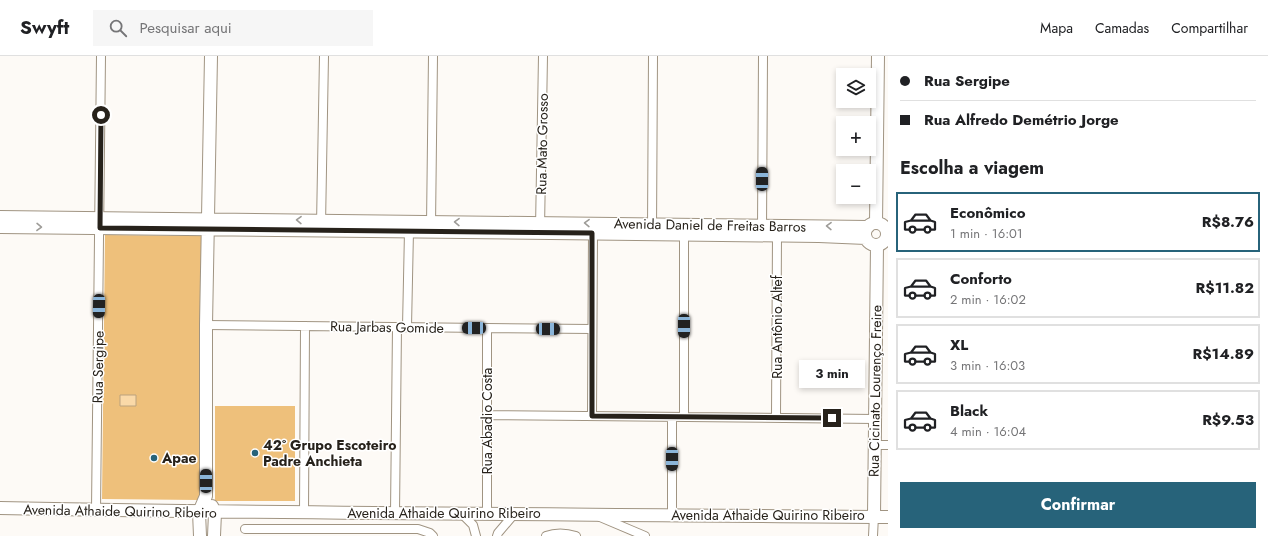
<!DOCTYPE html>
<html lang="pt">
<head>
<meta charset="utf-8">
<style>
	body { margin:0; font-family:Jost,sans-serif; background:#f6f6f6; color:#202124; height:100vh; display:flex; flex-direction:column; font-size:15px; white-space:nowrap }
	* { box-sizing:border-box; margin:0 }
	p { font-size:13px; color:#757577 }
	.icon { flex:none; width:22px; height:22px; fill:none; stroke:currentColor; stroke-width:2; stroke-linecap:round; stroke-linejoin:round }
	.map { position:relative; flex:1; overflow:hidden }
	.panel { display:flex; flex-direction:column; background:#fff; width:380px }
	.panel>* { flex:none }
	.top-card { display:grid; align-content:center; height:88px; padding:0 12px; background:#fff }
	.controls { position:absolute; left:836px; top:12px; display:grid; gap:8px }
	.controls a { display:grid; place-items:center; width:40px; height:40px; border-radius:0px; background:#fff; box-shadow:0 2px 6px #0003; font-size:20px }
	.end { position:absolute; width:18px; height:18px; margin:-9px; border:5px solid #27221b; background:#fff; box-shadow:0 0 0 2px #fff }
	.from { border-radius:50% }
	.bubble { position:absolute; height:28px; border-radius:0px; background:#fff; box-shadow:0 2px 6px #0003; font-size:13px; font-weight:700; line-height:28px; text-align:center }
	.car { position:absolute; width:12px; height:24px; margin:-12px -6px; border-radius:5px; box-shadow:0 0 3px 1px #0007; background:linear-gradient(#222 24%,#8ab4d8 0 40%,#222 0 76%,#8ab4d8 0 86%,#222 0) }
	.top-card b { display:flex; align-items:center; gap:14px; height:38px; font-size:15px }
	.top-card b+b { border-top:1px solid #e0e0e0 }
	.top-card i { width:10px; height:10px; background:#202124 }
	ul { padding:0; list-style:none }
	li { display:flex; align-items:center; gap:12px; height:60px; margin:0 8px 6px; padding:0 4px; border:2px solid #e0e0e0; border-radius:0px }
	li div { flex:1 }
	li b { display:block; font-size:15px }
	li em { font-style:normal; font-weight:700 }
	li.selected { border-color:#27637a }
	li>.icon { width:36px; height:36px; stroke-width:1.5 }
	h2 { padding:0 12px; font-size:18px; line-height:48px }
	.cta { display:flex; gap:8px; margin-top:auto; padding:8px 12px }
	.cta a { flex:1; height:46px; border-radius:0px; background:#27637a; color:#fff; font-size:16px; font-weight:700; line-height:46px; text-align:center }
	header { display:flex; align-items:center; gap:24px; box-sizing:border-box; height:56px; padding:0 20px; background:#fff; border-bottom:1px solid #e0e0e0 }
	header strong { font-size:19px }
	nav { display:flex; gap:22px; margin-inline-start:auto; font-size:14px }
	.search { width:280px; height:36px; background:#f6f6f6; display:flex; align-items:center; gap:10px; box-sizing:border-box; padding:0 14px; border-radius:0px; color:#757577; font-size:15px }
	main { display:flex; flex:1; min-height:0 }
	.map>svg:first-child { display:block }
</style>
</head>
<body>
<header>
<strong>Swyft</strong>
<div class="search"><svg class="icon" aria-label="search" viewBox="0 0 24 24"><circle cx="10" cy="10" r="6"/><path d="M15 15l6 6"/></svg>Pesquisar aqui</div>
<nav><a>Mapa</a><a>Camadas</a><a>Compartilhar</a></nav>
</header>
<main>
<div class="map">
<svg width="888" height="480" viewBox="0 0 888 480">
	<rect width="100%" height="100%" fill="#fdfaf6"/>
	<!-- green -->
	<path fill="#eec07b" d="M 105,179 L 202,180 L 199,444 L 102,443 Z
		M 215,350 L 295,350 L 295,445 L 215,445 Z"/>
	<!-- water -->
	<path fill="#fad9a8" stroke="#bba27e" d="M 120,339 L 136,339 L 136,350 L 120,350 Z"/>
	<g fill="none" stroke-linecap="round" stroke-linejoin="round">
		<defs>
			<path id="street" d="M 321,169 L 324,0
				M 431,169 L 433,0
				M 540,172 L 543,0
				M 652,173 L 653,0
				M 762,173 L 763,0
				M 206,269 L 592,273
				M 407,271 L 409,175
				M 487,359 L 875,363
				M 592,360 L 593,177
				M 672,361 L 672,459
				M 684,361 L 684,178
				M 776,362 L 777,179
				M 875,389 L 888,389
				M 96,454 L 101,0
				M 304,457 L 305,270
				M 395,457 L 397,271
				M 461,457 L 473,469 L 476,480
				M 487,457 L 487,272
				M 600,461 L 645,480
				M 245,473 L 418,473 L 430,477 L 433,480
				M 497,480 L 498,477 L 515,457
				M 546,480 C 557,476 566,477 576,480
				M 873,480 L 874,460"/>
			<path id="secondary" d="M 0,161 L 868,171
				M 876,167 L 878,0
				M865 178a11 11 0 1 1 22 0a11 11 0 1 1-22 0Z
				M 0,171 L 819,180 L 866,182
				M 212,450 L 215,457 L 214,480
				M 0,452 C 296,458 592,458 888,461
				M 874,460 L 877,189
				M 200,480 L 199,456 L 206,440 L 206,269 L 211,0"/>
		</defs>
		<!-- street casing -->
		<use href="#street" stroke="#a09482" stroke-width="10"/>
		<!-- secondary casing -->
		<use href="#secondary" stroke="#a09482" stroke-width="14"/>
		<!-- street -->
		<use href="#street" stroke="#fff" stroke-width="8"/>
		<!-- secondary -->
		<use href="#secondary" stroke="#fff" stroke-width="12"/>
	</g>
	<!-- one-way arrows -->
	<defs><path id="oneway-chevron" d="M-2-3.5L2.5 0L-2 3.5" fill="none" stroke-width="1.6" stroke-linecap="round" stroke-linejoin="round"/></defs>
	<g stroke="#9e9c98">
		<use href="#oneway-chevron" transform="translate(299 164) rotate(-179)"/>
		<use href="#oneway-chevron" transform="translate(457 166) rotate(-179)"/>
		<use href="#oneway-chevron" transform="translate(587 167) rotate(-179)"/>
		<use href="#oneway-chevron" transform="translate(829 170) rotate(-179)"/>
		<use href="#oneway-chevron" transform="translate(39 171) rotate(1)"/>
	</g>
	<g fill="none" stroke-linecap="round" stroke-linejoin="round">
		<!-- route -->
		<path stroke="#27221b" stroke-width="5" d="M 101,59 L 100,172 L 592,177 L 592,360 L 832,362"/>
	</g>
	<!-- markers -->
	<g fill="#27637a" stroke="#fff" stroke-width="1.5">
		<circle cx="255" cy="397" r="4"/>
		<circle cx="154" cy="402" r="4"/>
	</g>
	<g text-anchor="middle" stroke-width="3" stroke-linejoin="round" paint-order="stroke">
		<!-- street labels -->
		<g font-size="14" fill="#27221b" stroke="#fff">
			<text transform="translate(542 88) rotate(-89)" y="5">Rua Mato Grosso</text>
			<text transform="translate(710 169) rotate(1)" y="5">Avenida Daniel de Freitas Barros</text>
			<text transform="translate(387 271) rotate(1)" y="5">Rua Jarbas Gomide</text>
			<text transform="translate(777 271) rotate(-90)" y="5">Rua Antônio Altef</text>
			<text transform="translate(98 311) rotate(-89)" y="5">Rua Sergipe</text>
			<text transform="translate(875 335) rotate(-89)" y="5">Rua Cicinato Lourenço Freire</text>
			<text transform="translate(487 365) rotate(-90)" y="5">Rua Abadio Costa</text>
			<text transform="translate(120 455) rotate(1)" y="5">Avenida Athaide Quirino Ribeiro</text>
			<text x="444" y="462">Avenida Athaide Quirino Ribeiro</text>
			<text x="768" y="464">Avenida Athaide Quirino Ribeiro</text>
		</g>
		<!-- poi labels -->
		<g font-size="14" font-weight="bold" fill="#27221b" stroke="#fff" text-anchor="start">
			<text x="263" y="394">42º Grupo Escoteiro<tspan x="263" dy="16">Padre Anchieta</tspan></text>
			<text x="162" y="407">Apae</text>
		</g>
	</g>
</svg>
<div class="controls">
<a><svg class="icon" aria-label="layers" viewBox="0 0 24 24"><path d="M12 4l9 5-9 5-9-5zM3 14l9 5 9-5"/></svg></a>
<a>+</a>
<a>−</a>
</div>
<i class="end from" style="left:101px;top:59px"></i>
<i class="end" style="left:832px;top:362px"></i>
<div class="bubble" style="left:799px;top:304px;width:66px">3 min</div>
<i class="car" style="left:762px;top:123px;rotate:0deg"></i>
<i class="car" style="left:99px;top:250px;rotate:181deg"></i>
<i class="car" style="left:684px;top:270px;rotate:180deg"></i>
<i class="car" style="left:474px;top:272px;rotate:270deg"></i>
<i class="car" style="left:548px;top:273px;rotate:91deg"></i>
<i class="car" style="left:672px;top:403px;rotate:180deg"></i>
<i class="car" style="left:206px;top:425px;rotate:0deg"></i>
</div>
<section class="panel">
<div class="top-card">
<b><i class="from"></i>Rua Sergipe</b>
<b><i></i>Rua Alfredo Demétrio Jorge</b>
</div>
<h2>Escolha a viagem</h2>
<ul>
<li class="selected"><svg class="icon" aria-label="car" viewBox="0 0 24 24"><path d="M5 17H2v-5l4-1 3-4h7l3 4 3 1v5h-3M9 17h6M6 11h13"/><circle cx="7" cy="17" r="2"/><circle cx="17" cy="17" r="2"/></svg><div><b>Econômico</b><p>1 min · 16:01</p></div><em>R$8.76</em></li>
<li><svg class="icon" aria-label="car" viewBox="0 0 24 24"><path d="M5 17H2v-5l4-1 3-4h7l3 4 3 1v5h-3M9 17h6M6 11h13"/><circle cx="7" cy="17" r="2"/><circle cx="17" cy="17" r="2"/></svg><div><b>Conforto</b><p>2 min · 16:02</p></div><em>R$11.82</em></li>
<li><svg class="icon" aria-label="car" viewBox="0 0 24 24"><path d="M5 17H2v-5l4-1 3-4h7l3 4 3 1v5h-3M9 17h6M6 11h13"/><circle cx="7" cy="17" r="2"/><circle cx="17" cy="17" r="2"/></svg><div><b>XL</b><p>3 min · 16:03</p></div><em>R$14.89</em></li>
<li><svg class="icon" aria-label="car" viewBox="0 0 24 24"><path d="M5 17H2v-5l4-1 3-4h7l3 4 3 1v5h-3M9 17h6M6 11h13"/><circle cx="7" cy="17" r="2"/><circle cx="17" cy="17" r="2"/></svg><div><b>Black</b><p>4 min · 16:04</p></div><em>R$9.53</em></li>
</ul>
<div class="cta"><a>Confirmar</a></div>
</section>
</main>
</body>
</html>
